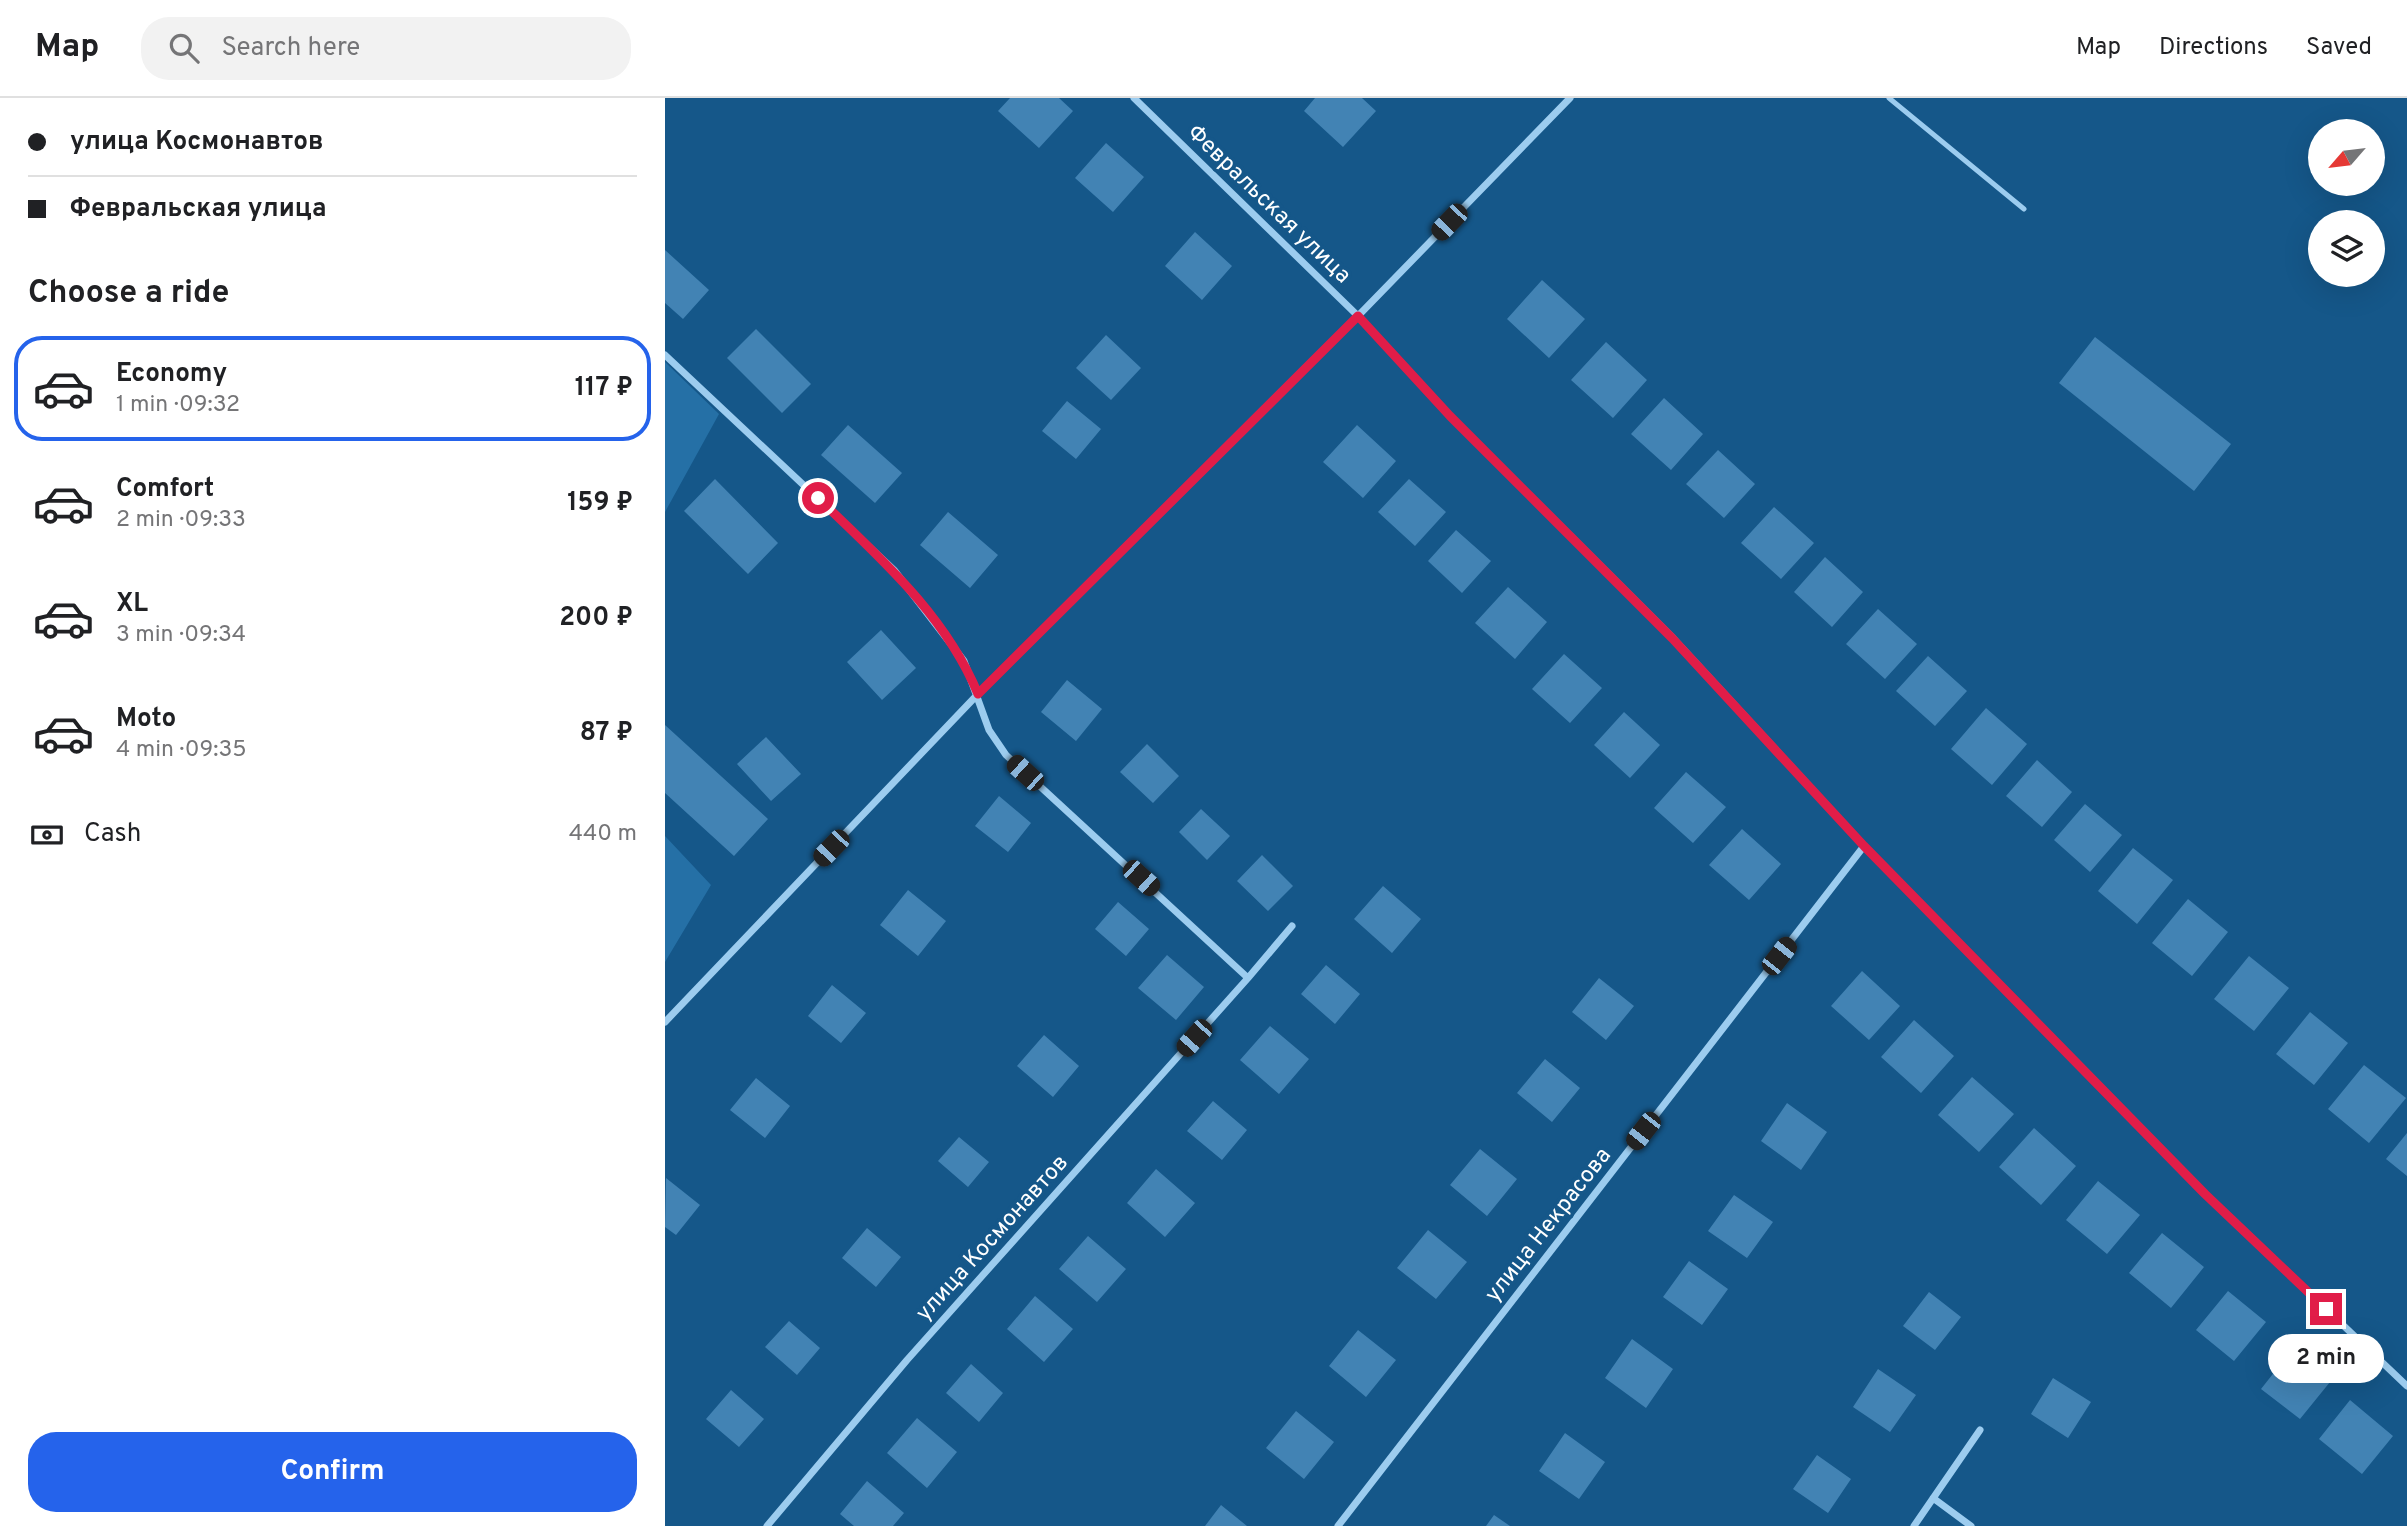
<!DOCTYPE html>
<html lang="en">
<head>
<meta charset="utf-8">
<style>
	body { margin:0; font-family:Overpass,sans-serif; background:#f2f2f2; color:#202124; height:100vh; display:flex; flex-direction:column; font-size:26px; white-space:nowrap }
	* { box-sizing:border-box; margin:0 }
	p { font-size:23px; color:#757577 }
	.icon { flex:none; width:38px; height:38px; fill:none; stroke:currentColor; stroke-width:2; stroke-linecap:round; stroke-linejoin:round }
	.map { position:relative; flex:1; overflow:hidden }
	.panel { display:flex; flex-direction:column; background:#fff; width:665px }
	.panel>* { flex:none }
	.hud { display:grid; align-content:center; height:154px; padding:0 28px; background:#fff }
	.needle { width:46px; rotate:242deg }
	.controls { position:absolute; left:1643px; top:21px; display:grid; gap:14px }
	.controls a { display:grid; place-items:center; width:77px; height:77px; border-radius:50%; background:#fff; box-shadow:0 7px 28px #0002; font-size:35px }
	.end { position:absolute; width:32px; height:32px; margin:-16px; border:9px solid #e11d48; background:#fff; box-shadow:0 0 0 4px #fff }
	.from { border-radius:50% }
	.bubble { position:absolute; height:49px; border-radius:24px; background:#fff; box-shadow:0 7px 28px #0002; font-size:23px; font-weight:700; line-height:49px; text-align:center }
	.car { position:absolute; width:21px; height:42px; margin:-21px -10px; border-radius:9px; box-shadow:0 0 5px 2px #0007; background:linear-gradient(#222 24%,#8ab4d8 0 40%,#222 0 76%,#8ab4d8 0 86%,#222 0) }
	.hud b { display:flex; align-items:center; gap:24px; height:66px; font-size:26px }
	.hud b+b { border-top:2px solid #e0e0e0 }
	.hud i { width:18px; height:18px; background:#202124 }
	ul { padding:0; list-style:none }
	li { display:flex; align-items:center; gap:21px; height:105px; margin:0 14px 10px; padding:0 14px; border:4px solid transparent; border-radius:28px }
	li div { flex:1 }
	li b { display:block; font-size:26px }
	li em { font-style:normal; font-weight:700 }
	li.selected { border-color:#2563eb }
	li>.icon { width:63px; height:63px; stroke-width:1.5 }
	h2 { padding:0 28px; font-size:32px; line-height:84px }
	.pay { display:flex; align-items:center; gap:18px; height:77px; padding:0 28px; font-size:26px }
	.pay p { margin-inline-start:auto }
	.action { display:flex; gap:14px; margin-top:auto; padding:14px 28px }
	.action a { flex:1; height:80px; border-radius:28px; background:#2563eb; color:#fff; font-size:28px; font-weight:700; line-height:80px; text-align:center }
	header { display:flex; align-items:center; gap:42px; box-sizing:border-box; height:98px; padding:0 35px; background:#fff; border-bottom:2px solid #e0e0e0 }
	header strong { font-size:33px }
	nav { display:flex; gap:38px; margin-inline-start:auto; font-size:24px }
	.search { width:490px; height:63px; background:#f2f2f2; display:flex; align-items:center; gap:18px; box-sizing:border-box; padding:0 24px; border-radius:28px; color:#757577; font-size:26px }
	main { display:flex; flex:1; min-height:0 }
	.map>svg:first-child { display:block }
</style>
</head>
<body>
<header>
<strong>Map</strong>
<div class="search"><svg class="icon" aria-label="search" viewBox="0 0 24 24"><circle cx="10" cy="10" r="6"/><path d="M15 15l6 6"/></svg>Search here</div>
<nav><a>Map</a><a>Directions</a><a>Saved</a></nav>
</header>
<main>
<section class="panel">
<div class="hud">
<b><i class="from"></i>улица Космонавтов</b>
<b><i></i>Февральская улица</b>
</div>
<h2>Choose a ride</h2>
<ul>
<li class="selected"><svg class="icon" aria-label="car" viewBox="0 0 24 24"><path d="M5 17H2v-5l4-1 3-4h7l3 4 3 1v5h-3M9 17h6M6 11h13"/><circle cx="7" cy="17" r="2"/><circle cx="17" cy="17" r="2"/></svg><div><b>Economy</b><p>1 min · 09:32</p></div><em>117 ₽</em></li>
<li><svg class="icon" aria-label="car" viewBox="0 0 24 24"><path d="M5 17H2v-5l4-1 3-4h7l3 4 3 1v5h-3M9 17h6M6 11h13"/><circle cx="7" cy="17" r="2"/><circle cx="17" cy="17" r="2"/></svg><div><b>Comfort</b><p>2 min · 09:33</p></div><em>159 ₽</em></li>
<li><svg class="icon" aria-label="car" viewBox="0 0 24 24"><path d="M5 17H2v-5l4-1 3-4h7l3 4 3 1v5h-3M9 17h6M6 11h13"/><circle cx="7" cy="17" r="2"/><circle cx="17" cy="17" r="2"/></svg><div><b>XL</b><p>3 min · 09:34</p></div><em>200 ₽</em></li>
<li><svg class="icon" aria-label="car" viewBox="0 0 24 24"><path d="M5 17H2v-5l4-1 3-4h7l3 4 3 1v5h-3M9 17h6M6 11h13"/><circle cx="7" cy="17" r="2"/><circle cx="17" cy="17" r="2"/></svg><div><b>Moto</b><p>4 min · 09:35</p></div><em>87 ₽</em></li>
</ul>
<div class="pay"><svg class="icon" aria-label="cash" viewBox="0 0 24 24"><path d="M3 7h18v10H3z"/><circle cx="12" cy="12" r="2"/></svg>Cash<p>440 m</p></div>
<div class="action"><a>Confirm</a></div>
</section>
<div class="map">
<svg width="1742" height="1428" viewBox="0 0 1742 1428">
	<rect width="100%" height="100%" fill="#155789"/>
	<!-- green -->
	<path fill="#2570a6" d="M 0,264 L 54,316 L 0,414 Z
		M 0,738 L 46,787 L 0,864 Z"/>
	<!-- building -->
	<path fill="#4283b4" d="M 345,0 L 394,0 L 408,13 L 374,50 L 333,13 Z
		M 650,0 L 697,0 L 711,13 L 678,49 L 639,13 Z
		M 441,45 L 479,79 L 448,114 L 410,80 Z
		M 530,134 L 567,168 L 537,202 L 500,168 Z
		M 0,152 L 44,192 L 18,221 L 0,205 Z
		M 877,182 L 920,221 L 884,260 L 842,221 Z
		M 91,231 L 146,286 L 117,315 L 62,260 Z
		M 441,237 L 476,270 L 446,302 L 411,270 Z
		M 1430,239 L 1566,346 L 1529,393 L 1394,285 Z
		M 941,244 L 982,282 L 948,320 L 906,282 Z
		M 999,300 L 1038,336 L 1006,372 L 966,336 Z
		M 402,303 L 436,331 L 411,361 L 377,333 Z
		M 183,327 L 237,375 L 210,405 L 156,357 Z
		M 692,327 L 731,363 L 698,400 L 658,364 Z
		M 1053,352 L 1090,386 L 1059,420 L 1021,386 Z
		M 50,381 L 113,445 L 83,476 L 19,413 Z
		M 744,381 L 781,414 L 750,448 L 713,414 Z
		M 1109,409 L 1149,445 L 1116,481 L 1076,445 Z
		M 283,414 L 333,457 L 305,490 L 255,447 Z
		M 791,432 L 826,463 L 797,495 L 763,463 Z
		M 1160,459 L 1198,494 L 1167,529 L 1129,494 Z
		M 843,489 L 882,524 L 850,561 L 810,525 Z
		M 1213,511 L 1252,546 L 1220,581 L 1181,546 Z
		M 216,532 L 251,570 L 217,602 L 182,564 Z
		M 899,556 L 937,590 L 905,625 L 867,591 Z
		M 1263,558 L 1302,593 L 1270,628 L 1231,593 Z
		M 402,582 L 437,611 L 411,643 L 376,614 Z
		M 1321,610 L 1362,646 L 1327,687 L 1286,651 Z
		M 959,614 L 995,647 L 965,680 L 929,647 Z
		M 0,627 L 103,721 L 69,758 L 0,695 Z
		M 101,639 L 136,676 L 106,703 L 72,666 Z
		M 482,646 L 514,678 L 488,705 L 455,674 Z
		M 1372,662 L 1407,694 L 1377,729 L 1341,698 Z
		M 1021,674 L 1061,709 L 1028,745 L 989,710 Z
		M 334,698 L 366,725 L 343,754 L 310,728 Z
		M 1420,706 L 1457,737 L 1425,774 L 1389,742 Z
		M 536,711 L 565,738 L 542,762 L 514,734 Z
		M 1077,731 L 1116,766 L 1084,802 L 1044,767 Z
		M 1468,750 L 1508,782 L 1472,826 L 1433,793 Z
		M 597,757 L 628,788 L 603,813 L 572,783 Z
		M 718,788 L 756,821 L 727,855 L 689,821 Z
		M 243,792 L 281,823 L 253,858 L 215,827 Z
		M 1523,801 L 1563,834 L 1527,878 L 1487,845 Z
		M 453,804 L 484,831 L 461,858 L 430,831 Z
		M 502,857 L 539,889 L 511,922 L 473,890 Z
		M 1584,858 L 1624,890 L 1589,933 L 1549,901 Z
		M 661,867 L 695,896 L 670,926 L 636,896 Z
		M 1197,873 L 1235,908 L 1204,942 L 1166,908 Z
		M 934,880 L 969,908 L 941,942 L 907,914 Z
		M 167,887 L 201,915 L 176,945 L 143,918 Z
		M 1645,914 L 1683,945 L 1649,987 L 1611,956 Z
		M 1249,922 L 1289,958 L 1256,995 L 1216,959 Z
		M 605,928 L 644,961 L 614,996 L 575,962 Z
		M 379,937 L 414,968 L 388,999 L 352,968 Z
		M 880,961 L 915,990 L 887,1024 L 852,995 Z
		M 1699,967 L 1741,1000 L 1704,1045 L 1663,1011 Z
		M 1307,979 L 1349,1016 L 1314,1054 L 1273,1017 Z
		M 91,980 L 125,1008 L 100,1040 L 65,1012 Z
		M 548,1003 L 582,1032 L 557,1062 L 522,1033 Z
		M 1122,1005 L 1162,1034 L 1136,1072 L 1096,1043 Z
		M 1369,1030 L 1411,1068 L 1376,1107 L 1334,1069 Z
		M 1742,1035 L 1742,1078 L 1721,1061 Z
		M 294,1039 L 324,1064 L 303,1089 L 273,1063 Z
		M 815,1051 L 852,1081 L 822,1118 L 785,1087 Z
		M 491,1071 L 530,1105 L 500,1139 L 462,1105 Z
		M 1,1080 L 35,1107 L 11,1137 L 0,1129 Z
		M 1433,1083 L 1475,1117 L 1442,1156 L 1401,1122 Z
		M 1069,1097 L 1108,1124 L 1082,1160 L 1043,1133 Z
		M 202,1130 L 236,1159 L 211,1189 L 177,1160 Z
		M 763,1132 L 802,1164 L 771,1201 L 732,1170 Z
		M 1497,1135 L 1539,1169 L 1506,1210 L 1464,1175 Z
		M 423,1138 L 461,1171 L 432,1204 L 394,1171 Z
		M 1024,1163 L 1063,1191 L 1037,1227 L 998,1199 Z
		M 1563,1193 L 1601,1224 L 1569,1263 L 1531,1232 Z
		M 1264,1194 L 1296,1219 L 1270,1252 L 1238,1228 Z
		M 370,1198 L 408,1231 L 379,1264 L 342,1231 Z
		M 124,1223 L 155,1250 L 132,1277 L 100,1249 Z
		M 693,1232 L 731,1262 L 701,1299 L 664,1268 Z
		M 967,1241 L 1008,1271 L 981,1310 L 940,1280 Z
		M 1626,1253 L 1665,1284 L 1635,1321 L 1596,1291 Z
		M 306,1266 L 338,1295 L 314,1324 L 281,1295 Z
		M 1213,1271 L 1251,1297 L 1225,1334 L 1188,1309 Z
		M 1388,1280 L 1426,1304 L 1403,1340 L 1366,1316 Z
		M 66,1292 L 99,1321 L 74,1349 L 41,1321 Z
		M 1685,1302 L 1728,1338 L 1697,1376 L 1654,1341 Z
		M 631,1313 L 669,1344 L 639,1381 L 601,1350 Z
		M 252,1320 L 292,1354 L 262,1390 L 222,1355 Z
		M 900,1335 L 940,1364 L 914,1401 L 874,1373 Z
		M 1152,1357 L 1186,1381 L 1163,1415 L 1128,1391 Z
		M 202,1383 L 239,1415 L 228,1428 L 189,1428 L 175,1416 Z
		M 556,1407 L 582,1428 L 540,1428 Z
		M 829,1417 L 845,1428 L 821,1428 Z"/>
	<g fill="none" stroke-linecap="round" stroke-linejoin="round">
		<!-- lane -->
		<path stroke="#9cccef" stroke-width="5" d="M 1224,0 L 1359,111"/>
		<!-- street -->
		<path stroke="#9cccef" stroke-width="7" d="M 469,0 L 693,218 L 785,318 L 1008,540 L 1199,748 L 1540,1096 L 1742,1288
			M 0,257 L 229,472 L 299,563 L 324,632 L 341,657 L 583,880 L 627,828
			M 0,924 L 313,596 L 693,218 L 905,0
			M 1268,1400 L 1306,1428
			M 102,1428 L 242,1262 L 583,880
			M 673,1428 L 1199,748
			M 1249,1428 L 1315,1332"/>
	</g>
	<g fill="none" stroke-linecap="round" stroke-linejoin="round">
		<!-- route -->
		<path stroke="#e11d48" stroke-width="9" d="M 153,400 C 214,459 280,516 313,596 L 693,218 L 785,318 L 1007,540 L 1199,748 L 1540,1096 L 1661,1211"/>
	</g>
	<g text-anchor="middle" stroke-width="7" stroke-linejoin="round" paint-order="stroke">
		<!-- street labels -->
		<g font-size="23" fill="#fff" stroke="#155789">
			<text transform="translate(605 105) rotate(44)" y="8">Февральская улица</text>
			<text transform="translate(882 1126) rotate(-52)" y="8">улица Некрасова</text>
			<text transform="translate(326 1139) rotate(-48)" y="8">улица Космонавтов</text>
		</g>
	</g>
</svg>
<div class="controls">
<a><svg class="needle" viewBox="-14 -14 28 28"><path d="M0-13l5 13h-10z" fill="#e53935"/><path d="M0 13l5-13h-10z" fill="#757577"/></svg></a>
<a><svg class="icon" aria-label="layers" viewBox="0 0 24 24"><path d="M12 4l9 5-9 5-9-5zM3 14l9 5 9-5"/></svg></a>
</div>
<i class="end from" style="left:153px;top:400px"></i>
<i class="end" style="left:1661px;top:1211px"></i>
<div class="bubble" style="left:1603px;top:1236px;width:116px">2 min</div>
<i class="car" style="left:784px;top:124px;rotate:224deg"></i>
<i class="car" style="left:360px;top:675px;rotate:312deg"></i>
<i class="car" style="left:166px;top:750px;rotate:224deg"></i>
<i class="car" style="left:476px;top:780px;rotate:132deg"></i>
<i class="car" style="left:1114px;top:858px;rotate:38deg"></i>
<i class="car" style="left:529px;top:940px;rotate:222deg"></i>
<i class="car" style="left:978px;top:1033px;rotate:218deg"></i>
</div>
</main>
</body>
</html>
